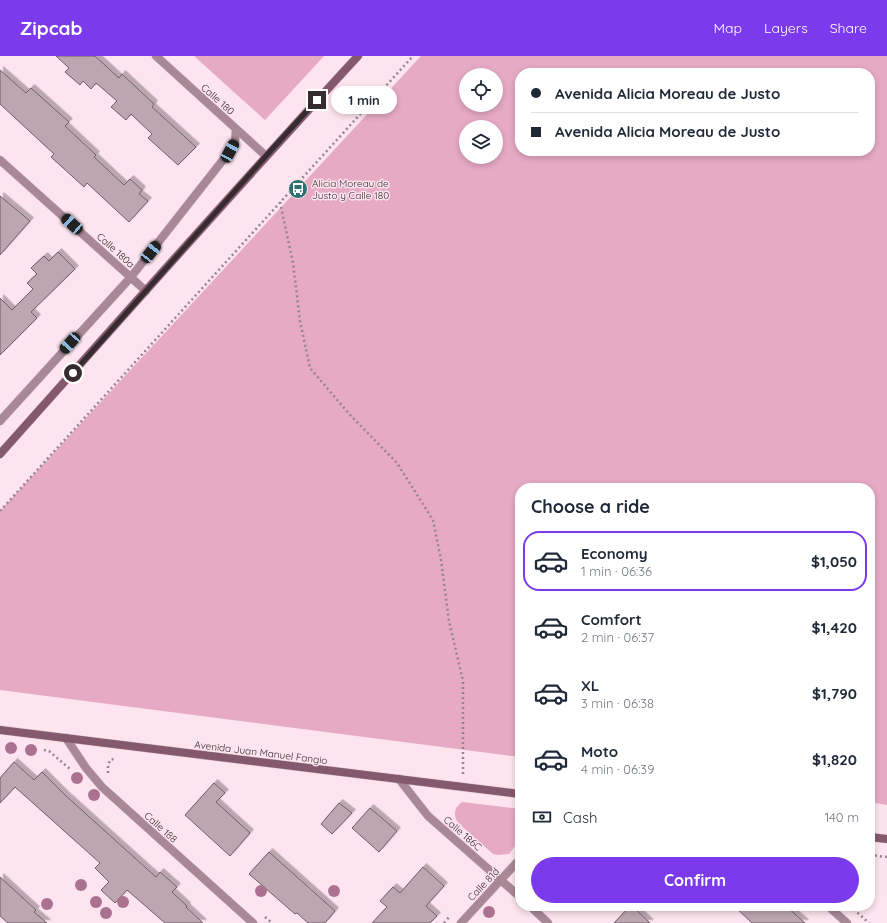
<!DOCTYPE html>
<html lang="en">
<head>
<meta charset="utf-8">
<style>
	body { margin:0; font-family:Quicksand,sans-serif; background:#f2f2f3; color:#1f2937; height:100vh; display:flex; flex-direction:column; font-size:15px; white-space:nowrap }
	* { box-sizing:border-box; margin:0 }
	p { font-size:13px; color:#747a83 }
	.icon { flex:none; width:22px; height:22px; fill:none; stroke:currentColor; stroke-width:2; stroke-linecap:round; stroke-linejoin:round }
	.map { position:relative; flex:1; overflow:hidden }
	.sheet { position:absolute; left:515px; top:427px; width:360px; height:428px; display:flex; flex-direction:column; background:#fff; border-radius:16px; box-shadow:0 2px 6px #0003 }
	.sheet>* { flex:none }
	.banner { position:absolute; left:515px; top:12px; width:360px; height:88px; border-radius:16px; box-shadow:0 2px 6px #0003; display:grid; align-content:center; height:88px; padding:0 16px; background:#fff }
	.controls { position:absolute; left:459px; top:12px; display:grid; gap:8px }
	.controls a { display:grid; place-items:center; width:44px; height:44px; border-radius:50%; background:#fff; box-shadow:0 2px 6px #0003; font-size:20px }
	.end { position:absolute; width:18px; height:18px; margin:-9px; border:5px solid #362c30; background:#fff; box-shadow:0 0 0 2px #fff }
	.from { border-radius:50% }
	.bubble { position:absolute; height:28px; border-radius:14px; background:#fff; box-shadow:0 2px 6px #0003; font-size:13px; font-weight:700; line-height:28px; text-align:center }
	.car { position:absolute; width:12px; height:24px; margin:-12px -6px; border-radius:5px; box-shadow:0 0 3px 1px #0007; background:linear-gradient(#222 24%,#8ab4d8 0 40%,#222 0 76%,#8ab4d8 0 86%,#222 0) }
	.banner b { display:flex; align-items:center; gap:14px; height:38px; font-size:15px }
	.banner b+b { border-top:1px solid #e0e1e3 }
	.banner i { width:10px; height:10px; background:#1f2937 }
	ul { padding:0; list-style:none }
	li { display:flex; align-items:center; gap:12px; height:60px; margin:0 8px 6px; padding:0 8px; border:2px solid transparent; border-radius:16px }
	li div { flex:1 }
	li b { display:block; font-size:15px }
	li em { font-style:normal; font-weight:700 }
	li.on { border-color:#7c3aed }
	li>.icon { width:36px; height:36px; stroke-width:1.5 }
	h2 { padding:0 16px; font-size:18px; line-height:48px }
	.pay { display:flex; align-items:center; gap:10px; height:44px; padding:0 16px; font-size:15px }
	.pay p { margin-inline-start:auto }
	.button { display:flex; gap:8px; margin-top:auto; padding:8px 16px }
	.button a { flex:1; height:46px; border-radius:24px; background:#7c3aed; color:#fff; font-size:16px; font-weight:700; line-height:46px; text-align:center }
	header { display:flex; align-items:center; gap:24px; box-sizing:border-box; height:56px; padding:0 20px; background:#7c3aed; color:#fff }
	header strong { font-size:19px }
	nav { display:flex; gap:22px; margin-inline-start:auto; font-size:14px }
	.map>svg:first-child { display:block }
</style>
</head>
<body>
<header>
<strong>Zipcab</strong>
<nav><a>Map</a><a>Layers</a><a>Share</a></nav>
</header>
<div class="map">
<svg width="887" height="867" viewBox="0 0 887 867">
	<defs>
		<filter id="shadow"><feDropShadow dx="3.5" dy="-3.5" stdDeviation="0" flood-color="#0004"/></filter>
	</defs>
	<rect width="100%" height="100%" fill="#fde4ee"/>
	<!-- green -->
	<path fill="#e6aac4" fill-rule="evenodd" d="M 194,0 L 324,0 L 265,64 Z
		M 421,0 L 887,0 L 887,749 L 870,746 L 870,432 L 520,432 L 520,701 L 0,634 L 0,455 ZM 520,17 L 870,17 L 870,95 L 520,95 ZM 466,19 L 496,19 L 496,49 L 466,49 ZM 466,71 L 496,71 L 496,101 L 466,101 Z
		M 462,746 L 520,753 L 520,784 L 509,798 L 498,799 L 493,798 L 458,767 C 453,758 454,752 462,746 Z"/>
	<!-- building -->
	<path fill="#bda6b0" stroke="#715d66" filter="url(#shadow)" d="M 56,0 L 95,0 L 119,22 L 122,18 L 154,48 L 152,51 L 196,91 L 178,109 L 148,82 L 152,78 L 131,58 L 126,64 L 111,51 L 117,45 L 96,27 L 91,33 L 83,25 L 80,29 L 65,16 L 69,12 Z
		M 0,14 L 26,37 L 31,32 L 69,66 L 65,70 L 96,99 L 94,101 L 124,129 L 130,123 L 142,134 L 139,138 L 148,145 L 129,166 L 87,127 L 84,131 L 51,101 L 54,98 L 0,48 Z
		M 0,140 L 30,165 L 0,199 Z
		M 58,196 L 75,213 L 31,256 L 37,262 L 0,299 L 0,242 L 12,254 L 33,233 L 27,227 L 37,218 L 31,212 L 44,200 L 49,205 Z
		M 14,706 L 34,724 L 42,716 L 65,739 L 156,821 L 160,816 L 177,831 L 172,836 L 187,850 L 186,851 L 203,867 L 165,867 L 127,834 L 115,847 L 101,834 L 109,826 L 95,812 L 100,807 L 15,731 L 0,747 L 0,722 Z
		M 214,727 L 225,737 L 216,746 L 250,777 L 230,800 L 185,759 Z
		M 339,747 L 352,757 L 332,778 L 321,768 Z
		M 370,752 L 397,775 L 379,796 L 352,772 Z
		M 269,796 L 335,855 L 325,867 L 308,867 L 297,857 L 295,858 L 249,818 Z
		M 423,811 L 444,830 L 426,850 L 437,860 L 430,867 L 372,867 L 387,851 L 380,845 L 393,831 L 400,837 Z
		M 0,821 L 36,854 L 34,856 L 47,867 L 8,867 L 0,860 Z
		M 630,850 L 632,850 L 650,867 L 614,867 Z
		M 734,850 L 786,850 L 805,867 L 752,867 Z"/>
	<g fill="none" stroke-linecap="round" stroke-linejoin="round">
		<defs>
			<path id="minor" d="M 156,0 L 266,100
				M 0,104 L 146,235
				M 0,365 L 131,221 L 230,95 L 235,86 L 236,73
				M 66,682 L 86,712 L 102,731 L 253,867
				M 399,723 L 428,760 L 520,841
				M 530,850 L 548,867
				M 828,850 L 847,867
				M 461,867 L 520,803"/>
			<path id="secondary" d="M 0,398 C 119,265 237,131 358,0
				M 0,674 L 520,738
				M 870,781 L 887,783"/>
		</defs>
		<!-- minor casing -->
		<use href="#minor" stroke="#d9c3cc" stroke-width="9"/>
		<!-- secondary casing -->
		<use href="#secondary" stroke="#d9c3cc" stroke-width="9"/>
		<!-- path -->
		<path stroke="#96858c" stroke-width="2.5" stroke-dasharray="2 3" stroke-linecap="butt" d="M 280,146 L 293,207 L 300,265 L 310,312 L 351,360 L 397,407 L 433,464 L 441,504 L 449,565 L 463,625 L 463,719
			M 0,455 L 413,0
			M 44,694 L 49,695 L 70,713
			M 108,717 L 108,710 L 110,704 L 114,703
			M 870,799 L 887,801
			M 850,850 L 869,867
			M 265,861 L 272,867
			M 444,867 L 449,861"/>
		<!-- minor -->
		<use href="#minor" stroke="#a88896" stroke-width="8"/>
		<!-- secondary -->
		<use href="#secondary" stroke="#85596d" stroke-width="8"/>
	</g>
	<!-- trees -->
	<g fill="#aa7290">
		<circle cx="11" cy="692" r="6"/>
		<circle cx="31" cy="694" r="6"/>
		<circle cx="77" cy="722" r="6"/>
		<circle cx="94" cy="739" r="6"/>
		<circle cx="81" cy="829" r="6"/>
		<circle cx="261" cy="835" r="6"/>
		<circle cx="334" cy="835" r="6"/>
		<circle cx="96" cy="846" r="6"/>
		<circle cx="123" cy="846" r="6"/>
		<circle cx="47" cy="848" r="6"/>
		<circle cx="489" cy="856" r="6"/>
		<circle cx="106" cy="857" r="6"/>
	</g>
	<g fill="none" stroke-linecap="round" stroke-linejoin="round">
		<!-- route -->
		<path stroke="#362c30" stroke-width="5" d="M 73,317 L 266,100 L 317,44"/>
	</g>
	<!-- icons -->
	<defs>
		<symbol id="bus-disc" viewBox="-11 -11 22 22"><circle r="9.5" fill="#27726f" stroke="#fde4ee"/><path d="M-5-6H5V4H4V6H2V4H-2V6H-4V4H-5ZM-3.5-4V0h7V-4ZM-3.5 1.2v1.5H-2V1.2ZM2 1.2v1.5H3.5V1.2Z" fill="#fff"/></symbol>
	</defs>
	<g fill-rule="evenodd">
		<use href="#bus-disc" x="287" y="122" width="22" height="22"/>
	</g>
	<g text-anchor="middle" stroke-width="3" stroke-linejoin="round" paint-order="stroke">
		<!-- street labels -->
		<g font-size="10" fill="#362c30" stroke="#fde4ee">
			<text transform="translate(218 43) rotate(42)" y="4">Calle 180</text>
			<text transform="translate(116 194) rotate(42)" y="4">Calle 180a</text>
			<text transform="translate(261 696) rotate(7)" y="4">Avenida Juan Manuel Fangio</text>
			<text transform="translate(161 771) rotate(42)" y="4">Calle 188</text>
			<text transform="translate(463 777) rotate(41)" y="4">Calle 186C</text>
			<text transform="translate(483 828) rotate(-47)" y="4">Calle 81d</text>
		</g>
		<!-- poi labels -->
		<g font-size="10" fill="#362c30" stroke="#fde4ee" text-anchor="start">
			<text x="312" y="131">Alicia Moreau de<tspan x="312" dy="12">Justo y Calle 180</tspan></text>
		</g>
	</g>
</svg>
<div class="controls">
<a><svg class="icon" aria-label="locate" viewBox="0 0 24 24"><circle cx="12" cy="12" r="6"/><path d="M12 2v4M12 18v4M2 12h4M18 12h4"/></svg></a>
<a><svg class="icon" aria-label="layers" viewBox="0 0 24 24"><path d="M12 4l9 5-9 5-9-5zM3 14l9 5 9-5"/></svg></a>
</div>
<i class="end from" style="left:73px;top:317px"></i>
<i class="end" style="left:317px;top:44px"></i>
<div class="bubble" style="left:331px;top:30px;width:66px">1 min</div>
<i class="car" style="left:230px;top:95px;rotate:28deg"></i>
<i class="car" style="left:72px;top:168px;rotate:312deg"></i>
<i class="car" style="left:151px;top:196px;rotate:38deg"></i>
<i class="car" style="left:70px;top:287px;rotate:222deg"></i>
<div class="banner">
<b><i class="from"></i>Avenida Alicia Moreau de Justo</b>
<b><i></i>Avenida Alicia Moreau de Justo</b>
</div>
<section class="sheet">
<h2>Choose a ride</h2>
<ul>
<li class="on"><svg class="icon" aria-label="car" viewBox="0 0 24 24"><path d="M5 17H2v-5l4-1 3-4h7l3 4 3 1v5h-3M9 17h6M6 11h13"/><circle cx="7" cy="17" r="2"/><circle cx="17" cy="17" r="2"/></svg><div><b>Economy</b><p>1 min · 06:36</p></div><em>$1,050</em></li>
<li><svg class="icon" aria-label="car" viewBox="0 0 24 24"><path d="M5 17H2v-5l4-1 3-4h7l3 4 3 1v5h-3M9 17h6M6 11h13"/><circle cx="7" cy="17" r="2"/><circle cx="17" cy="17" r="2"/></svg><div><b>Comfort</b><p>2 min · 06:37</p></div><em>$1,420</em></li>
<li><svg class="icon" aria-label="car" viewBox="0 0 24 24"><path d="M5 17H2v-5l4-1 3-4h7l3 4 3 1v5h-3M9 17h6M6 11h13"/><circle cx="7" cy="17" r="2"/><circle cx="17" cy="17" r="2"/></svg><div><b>XL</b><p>3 min · 06:38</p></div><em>$1,790</em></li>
<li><svg class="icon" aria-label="car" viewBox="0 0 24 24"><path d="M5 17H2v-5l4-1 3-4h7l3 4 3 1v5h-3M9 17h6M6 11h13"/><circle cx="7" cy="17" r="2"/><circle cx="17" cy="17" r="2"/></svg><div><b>Moto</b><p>4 min · 06:39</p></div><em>$1,820</em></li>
</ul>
<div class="pay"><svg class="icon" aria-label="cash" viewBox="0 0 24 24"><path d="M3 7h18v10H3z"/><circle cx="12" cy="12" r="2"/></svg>Cash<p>140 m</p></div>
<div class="button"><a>Confirm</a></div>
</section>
</div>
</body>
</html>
